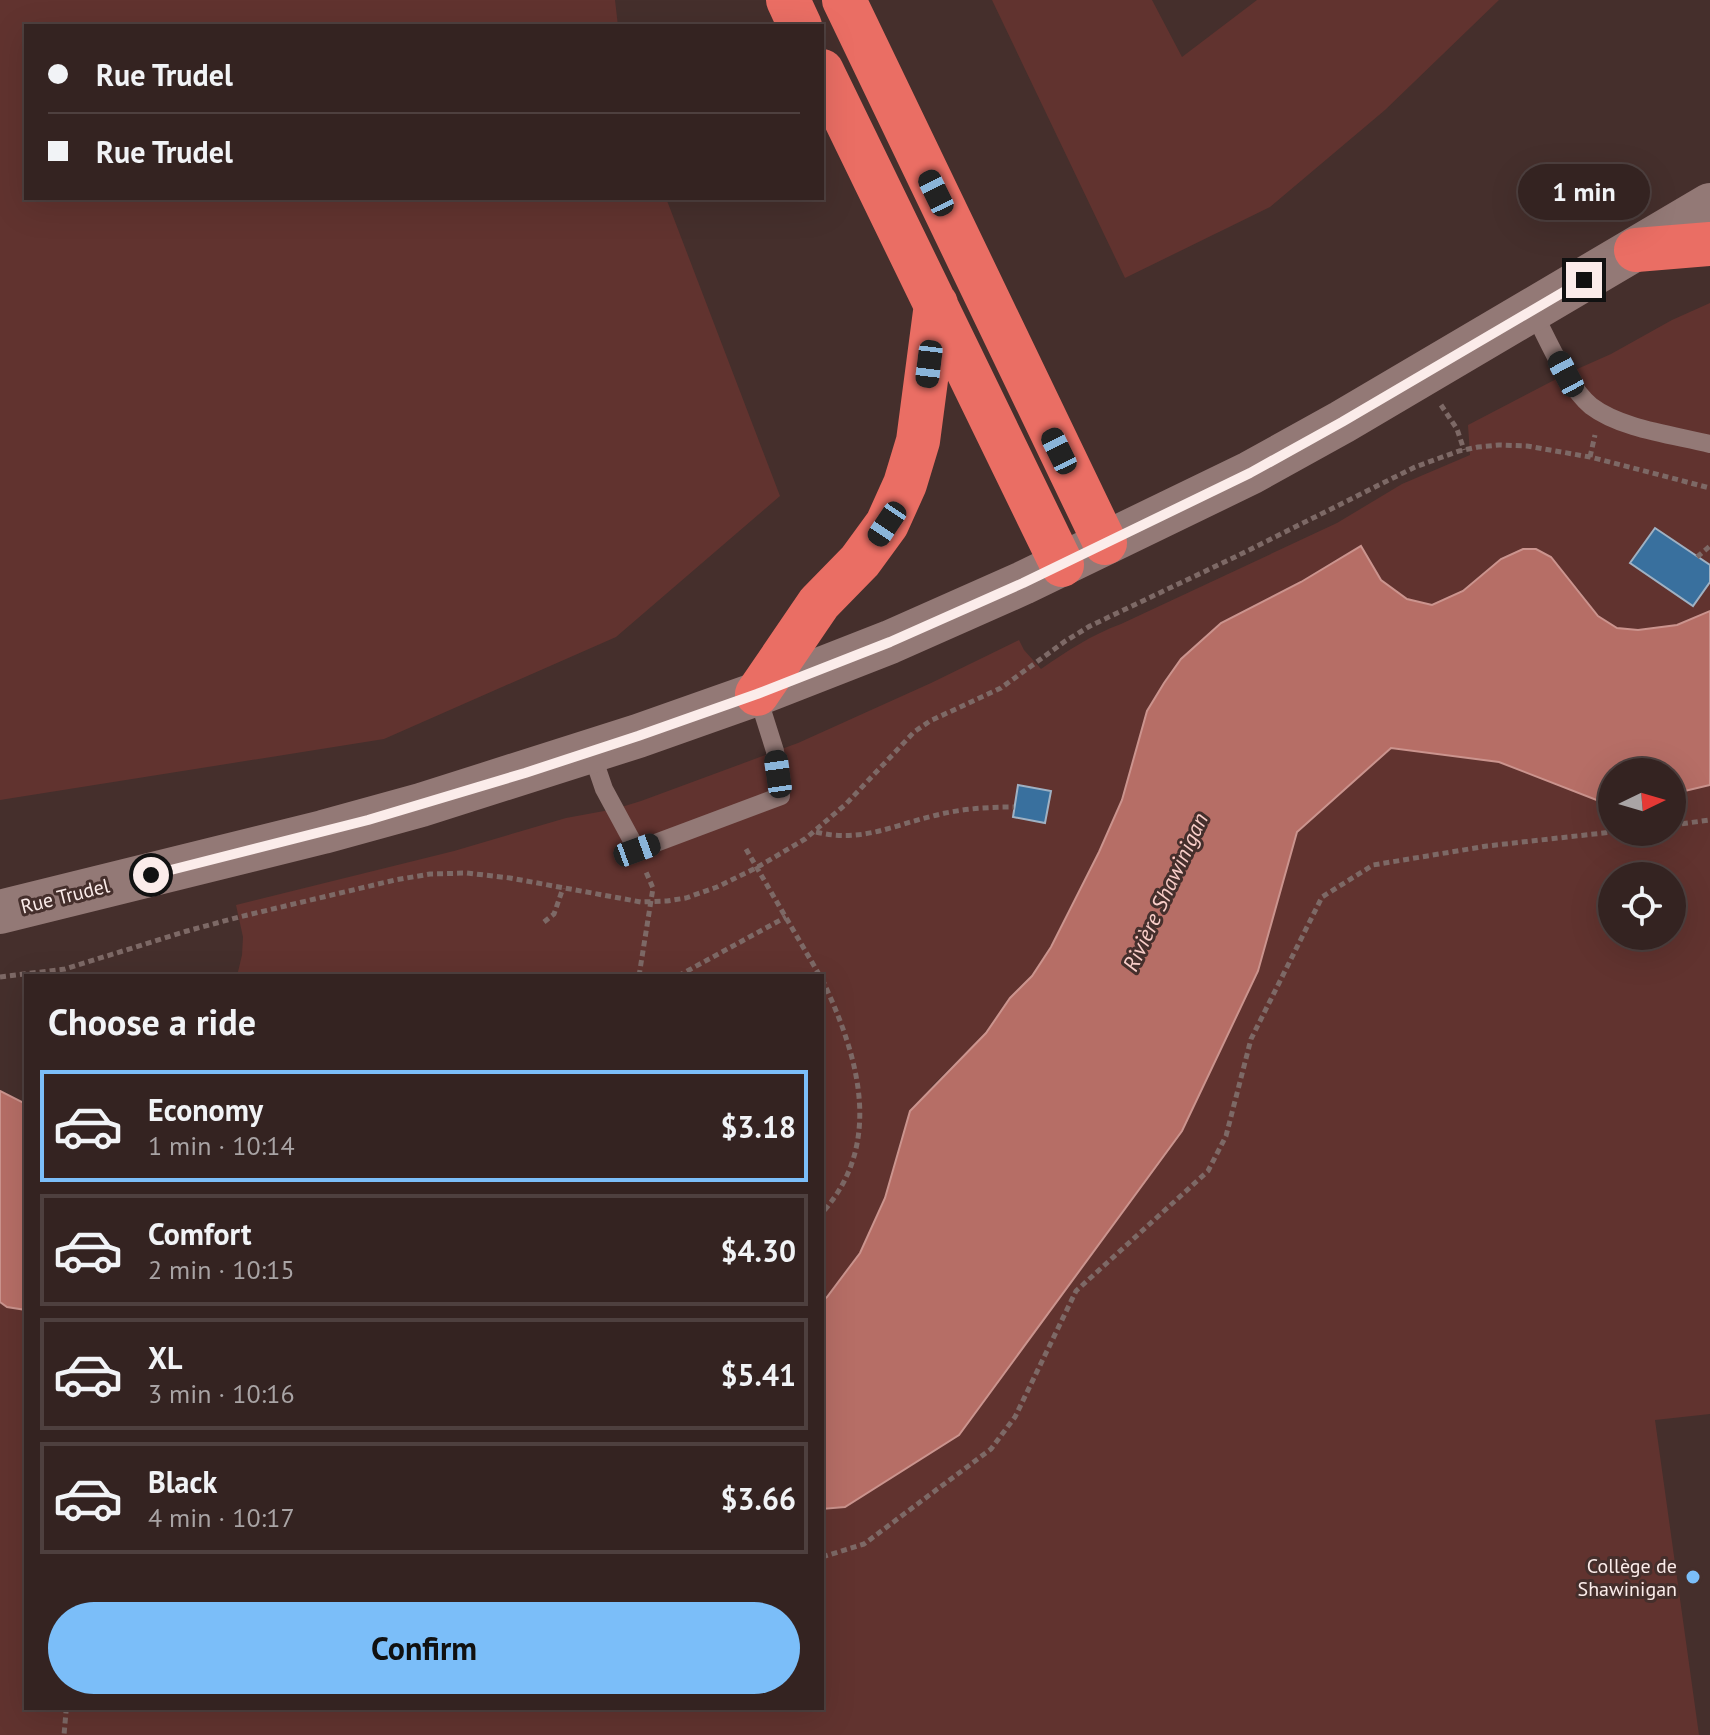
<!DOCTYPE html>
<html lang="en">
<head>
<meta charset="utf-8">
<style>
	body { margin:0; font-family:"PT Sans",sans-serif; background:#3f2f2e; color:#f1f3f6; height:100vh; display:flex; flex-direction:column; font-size:30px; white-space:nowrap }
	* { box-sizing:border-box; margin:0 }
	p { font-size:26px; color:#a9a4a5 }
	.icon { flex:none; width:44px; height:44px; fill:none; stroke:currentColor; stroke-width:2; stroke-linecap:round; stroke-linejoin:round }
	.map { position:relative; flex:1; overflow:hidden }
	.sheet { position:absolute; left:24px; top:974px; width:800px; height:736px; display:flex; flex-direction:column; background:#342321; border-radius:0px; box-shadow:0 8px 32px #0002,0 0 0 2px #4e403f }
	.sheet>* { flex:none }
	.guide { position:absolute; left:24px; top:24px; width:800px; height:176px; border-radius:0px; box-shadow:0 8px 32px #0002,0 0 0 2px #4e403f; display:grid; align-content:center; height:176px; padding:0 24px; background:#342321 }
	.needle { width:52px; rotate:85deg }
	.controls { position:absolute; left:1598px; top:758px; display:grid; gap:16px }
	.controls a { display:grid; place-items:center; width:88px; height:88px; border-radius:50%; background:#342321; box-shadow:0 8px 32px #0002,0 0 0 2px #4e403f; font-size:40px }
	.end { position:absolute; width:36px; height:36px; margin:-18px; border:10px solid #fbecea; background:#111; box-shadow:0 0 0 4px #111 }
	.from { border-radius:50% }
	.bubble { position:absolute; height:56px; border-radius:28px; background:#342321; box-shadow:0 8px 32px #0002,0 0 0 2px #4e403f; font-size:26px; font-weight:700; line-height:56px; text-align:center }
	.car { position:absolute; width:24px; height:48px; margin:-24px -12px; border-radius:10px; box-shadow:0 0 6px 2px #0007; background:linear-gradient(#222 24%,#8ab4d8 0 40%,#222 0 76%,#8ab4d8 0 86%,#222 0) }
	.guide b { display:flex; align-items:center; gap:28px; height:76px; font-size:30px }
	.guide b+b { border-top:2px solid #4e403f }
	.guide i { width:20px; height:20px; background:#f1f3f6 }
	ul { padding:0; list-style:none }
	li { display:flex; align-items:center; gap:24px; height:112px; margin:0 16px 12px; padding:0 8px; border:4px solid #4e403f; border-radius:0px }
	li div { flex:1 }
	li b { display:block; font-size:30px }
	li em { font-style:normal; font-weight:700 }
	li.active { border-color:#7bbef9 }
	li>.icon { width:72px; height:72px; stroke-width:1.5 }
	h2 { padding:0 24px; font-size:36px; line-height:96px }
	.primary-button { display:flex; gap:16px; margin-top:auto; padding:16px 24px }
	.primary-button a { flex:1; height:92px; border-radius:48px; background:#7bbef9; color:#111; font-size:32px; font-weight:700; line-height:92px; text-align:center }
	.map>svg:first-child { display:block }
</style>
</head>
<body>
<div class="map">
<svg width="1710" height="1735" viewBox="0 0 1710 1735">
	<rect width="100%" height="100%" fill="#452f2c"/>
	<!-- green -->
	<path fill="#61332f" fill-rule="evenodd" d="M 0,0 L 615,0 L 618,26 L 26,26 L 26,198 L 666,198 L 780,496 L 616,637 L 384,739 L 0,800 Z
		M 992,0 L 1152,0 L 1182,57 L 1257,0 L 1499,0 L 1385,110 L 1270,207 L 1125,278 Z
		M 1710,303 L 1710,611 L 1677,625 L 1638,630 L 1617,628 L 1598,616 L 1579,590 L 1536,549 L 1523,549 L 1501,559 L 1463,591 L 1432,605 L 1407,599 L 1381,580 L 1360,547 L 1301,582 L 1181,659 L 1164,683 L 1147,711 L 1122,800 L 1099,852 L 1051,947 L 1032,976 L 1010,998 L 986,1033 L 932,1086 L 901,1138 L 885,1198 L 860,1253 L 827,1297 L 822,1301 L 822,976 L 237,976 L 242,955 L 243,937 L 236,905 L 454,851 L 566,818 L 615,809 L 641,801 L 798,743 L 931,683 L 1019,640 L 1024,650 L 1041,669 C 1067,651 1091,635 1121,624 L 1337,523 L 1402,484 L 1470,455 L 1468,425 L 1566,374 L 1611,354 L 1672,320 Z
		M 1391,748 L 1499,762 L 1612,806 L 1612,832 L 1672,832 L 1672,794 L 1710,785 L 1710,1414 L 1655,1420 L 1699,1735 L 0,1735 L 0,1302 L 7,1307 L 26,1310 L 26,1708 L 822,1708 L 822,1509 L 845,1507 L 959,1435 L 1182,1131 L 1258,971 L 1297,832 ZM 1612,876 L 1672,876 L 1672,936 L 1612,936 Z"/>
	<!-- water -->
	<path fill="#b66e66" stroke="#cb948e" stroke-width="2" d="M 1361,546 L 1381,580 L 1407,599 L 1432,605 L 1463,591 L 1501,559 L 1523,549 L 1536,549 L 1551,557 L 1598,616 L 1617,628 L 1638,630 L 1677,625 L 1710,611 L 1710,785 L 1672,794 L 1672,772 L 1612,772 L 1612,806 L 1499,762 L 1391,748 L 1297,832 L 1258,971 L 1182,1131 L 959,1435 L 845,1507 L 822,1509 L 822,1301 L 827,1297 L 860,1253 L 885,1198 L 910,1111 L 986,1033 L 1010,998 L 1032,976 L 1051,947 L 1099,852 L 1122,800 L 1147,711 L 1164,683 L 1181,659 L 1221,623 L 1301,582 Z
		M 0,1091 L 26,1104 L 26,1310 L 7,1307 L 0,1302 Z"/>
	<!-- building -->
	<path fill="#39709e" stroke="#9fb1c3" stroke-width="2" d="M 1655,528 L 1710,565 L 1710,582 L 1693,606 L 1630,563 Z
		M 1018,785 L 1051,791 L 1045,823 L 1013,817 Z"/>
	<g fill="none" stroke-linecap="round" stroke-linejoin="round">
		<!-- path -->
		<path stroke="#7d6966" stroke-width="5" stroke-dasharray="6 4" stroke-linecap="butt" d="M 1441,405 L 1457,429 L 1464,450
			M 1590,457 L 1595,435
			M 1697,557 L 1710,546
			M 1672,825 L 1710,820
			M 816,832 C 860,843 891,826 933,816 C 959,809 986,807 1014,807
			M 746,849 L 820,976
			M 544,922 L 554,914 L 563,888
			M 639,976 L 653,888 L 646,872
			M 678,976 L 786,917
			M 0,977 L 65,969 L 187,931 L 239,917 L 395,880 L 430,874 L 467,873 L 510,878 L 641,902 L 667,901 L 686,898 L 717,887 L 756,868 L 805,839 L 846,804 L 914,732 L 930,721 L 1001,688 L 1064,642 L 1090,626 L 1235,557 L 1415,467 L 1459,451 L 1478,447 L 1499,445 L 1527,446 L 1590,457 L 1710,488
			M 822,979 C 858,1055 885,1143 822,1213
			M 822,1557 L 864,1544 L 991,1449 L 1015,1417 L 1076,1291 L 1208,1171 L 1226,1136 L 1251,1039 L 1322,897 L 1373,865 L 1487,846 L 1612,832
			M 64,1708 L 66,1712 L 64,1735"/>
		<!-- service -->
		<path stroke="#937976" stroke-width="18" d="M 1532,310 C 1548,339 1566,385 1591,406 C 1621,429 1674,435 1710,444
			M 591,751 L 604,789 L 637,850 L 781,796 L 775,751 L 757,694"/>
		<!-- secondary -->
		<path stroke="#937976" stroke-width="44" d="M 0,912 L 323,832 L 421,805 L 638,736 L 757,694 L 890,642 L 1023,583 L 1250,473 L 1342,422 L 1710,205"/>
		<!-- motorway -->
		<path stroke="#ea6e64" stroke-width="44" d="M 788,0 L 800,26
			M 844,0 L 1105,543
			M 822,71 L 1062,565
			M 1636,250 L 1710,244
			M 757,694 L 819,603 L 860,561 L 887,524 L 905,484 L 918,441 L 936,304"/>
	</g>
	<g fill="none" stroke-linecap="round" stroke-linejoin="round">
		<!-- route -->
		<path stroke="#fbecea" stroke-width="10" d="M 151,875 L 368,820 L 525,773 L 638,736 L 757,694 L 890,642 L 1023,583 L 1250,473 L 1342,422 L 1584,280"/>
	</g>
	<!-- markers -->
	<circle fill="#7bbef9" stroke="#452f2c" stroke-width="3" cx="1693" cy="1577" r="8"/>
	<g text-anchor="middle" stroke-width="6" stroke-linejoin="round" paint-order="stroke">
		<!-- street labels -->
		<g font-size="20" fill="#fbecea" stroke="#452f2c">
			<text transform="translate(65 896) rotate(-14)" y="7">Rue Trudel</text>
		</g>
		<!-- poi labels -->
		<g font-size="20" fill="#fbecea" stroke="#452f2c" text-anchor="end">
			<text x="1677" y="1573">Collège de<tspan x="1677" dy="23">Shawinigan</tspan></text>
		</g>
		<!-- water labels -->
		<g font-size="22" font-style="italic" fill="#f9cec9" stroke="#452f2c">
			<text transform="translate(1165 892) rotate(-65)" y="8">Rivière Shawinigan</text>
		</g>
	</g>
</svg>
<div class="controls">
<a><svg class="needle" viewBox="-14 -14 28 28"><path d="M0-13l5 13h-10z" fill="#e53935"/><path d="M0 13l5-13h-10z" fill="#a9a4a5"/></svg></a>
<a><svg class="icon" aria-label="locate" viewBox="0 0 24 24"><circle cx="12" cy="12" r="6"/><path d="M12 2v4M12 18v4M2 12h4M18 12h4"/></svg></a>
</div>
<i class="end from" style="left:151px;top:875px"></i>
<i class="end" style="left:1584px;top:280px"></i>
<div class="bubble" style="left:1518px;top:164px;width:132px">1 min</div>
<i class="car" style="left:936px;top:193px;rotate:334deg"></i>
<i class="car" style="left:929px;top:364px;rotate:187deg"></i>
<i class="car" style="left:1566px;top:374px;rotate:332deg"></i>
<i class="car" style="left:1059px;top:451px;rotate:334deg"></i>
<i class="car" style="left:887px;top:524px;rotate:214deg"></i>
<i class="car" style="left:778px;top:774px;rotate:352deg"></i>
<i class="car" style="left:637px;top:850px;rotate:70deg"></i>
<div class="guide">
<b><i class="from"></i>Rue Trudel</b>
<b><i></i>Rue Trudel</b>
</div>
<section class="sheet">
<h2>Choose a ride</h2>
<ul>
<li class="active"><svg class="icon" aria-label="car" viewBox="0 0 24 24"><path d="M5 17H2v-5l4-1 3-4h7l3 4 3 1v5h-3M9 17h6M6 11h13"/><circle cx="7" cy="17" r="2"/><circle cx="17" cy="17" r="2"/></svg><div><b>Economy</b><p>1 min · 10:14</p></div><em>$3.18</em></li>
<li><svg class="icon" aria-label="car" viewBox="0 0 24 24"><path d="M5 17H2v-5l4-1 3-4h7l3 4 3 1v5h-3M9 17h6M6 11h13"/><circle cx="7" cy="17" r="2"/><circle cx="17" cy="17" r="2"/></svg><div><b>Comfort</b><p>2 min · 10:15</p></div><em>$4.30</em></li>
<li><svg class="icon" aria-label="car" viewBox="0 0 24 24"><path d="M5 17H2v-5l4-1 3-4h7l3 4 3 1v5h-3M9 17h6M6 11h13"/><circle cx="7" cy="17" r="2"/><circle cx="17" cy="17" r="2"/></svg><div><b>XL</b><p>3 min · 10:16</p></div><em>$5.41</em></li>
<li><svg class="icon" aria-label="car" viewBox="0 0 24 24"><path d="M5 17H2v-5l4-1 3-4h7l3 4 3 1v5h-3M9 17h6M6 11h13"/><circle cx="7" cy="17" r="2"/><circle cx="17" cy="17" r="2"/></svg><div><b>Black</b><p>4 min · 10:17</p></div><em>$3.66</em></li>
</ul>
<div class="primary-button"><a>Confirm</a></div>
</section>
</div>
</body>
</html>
